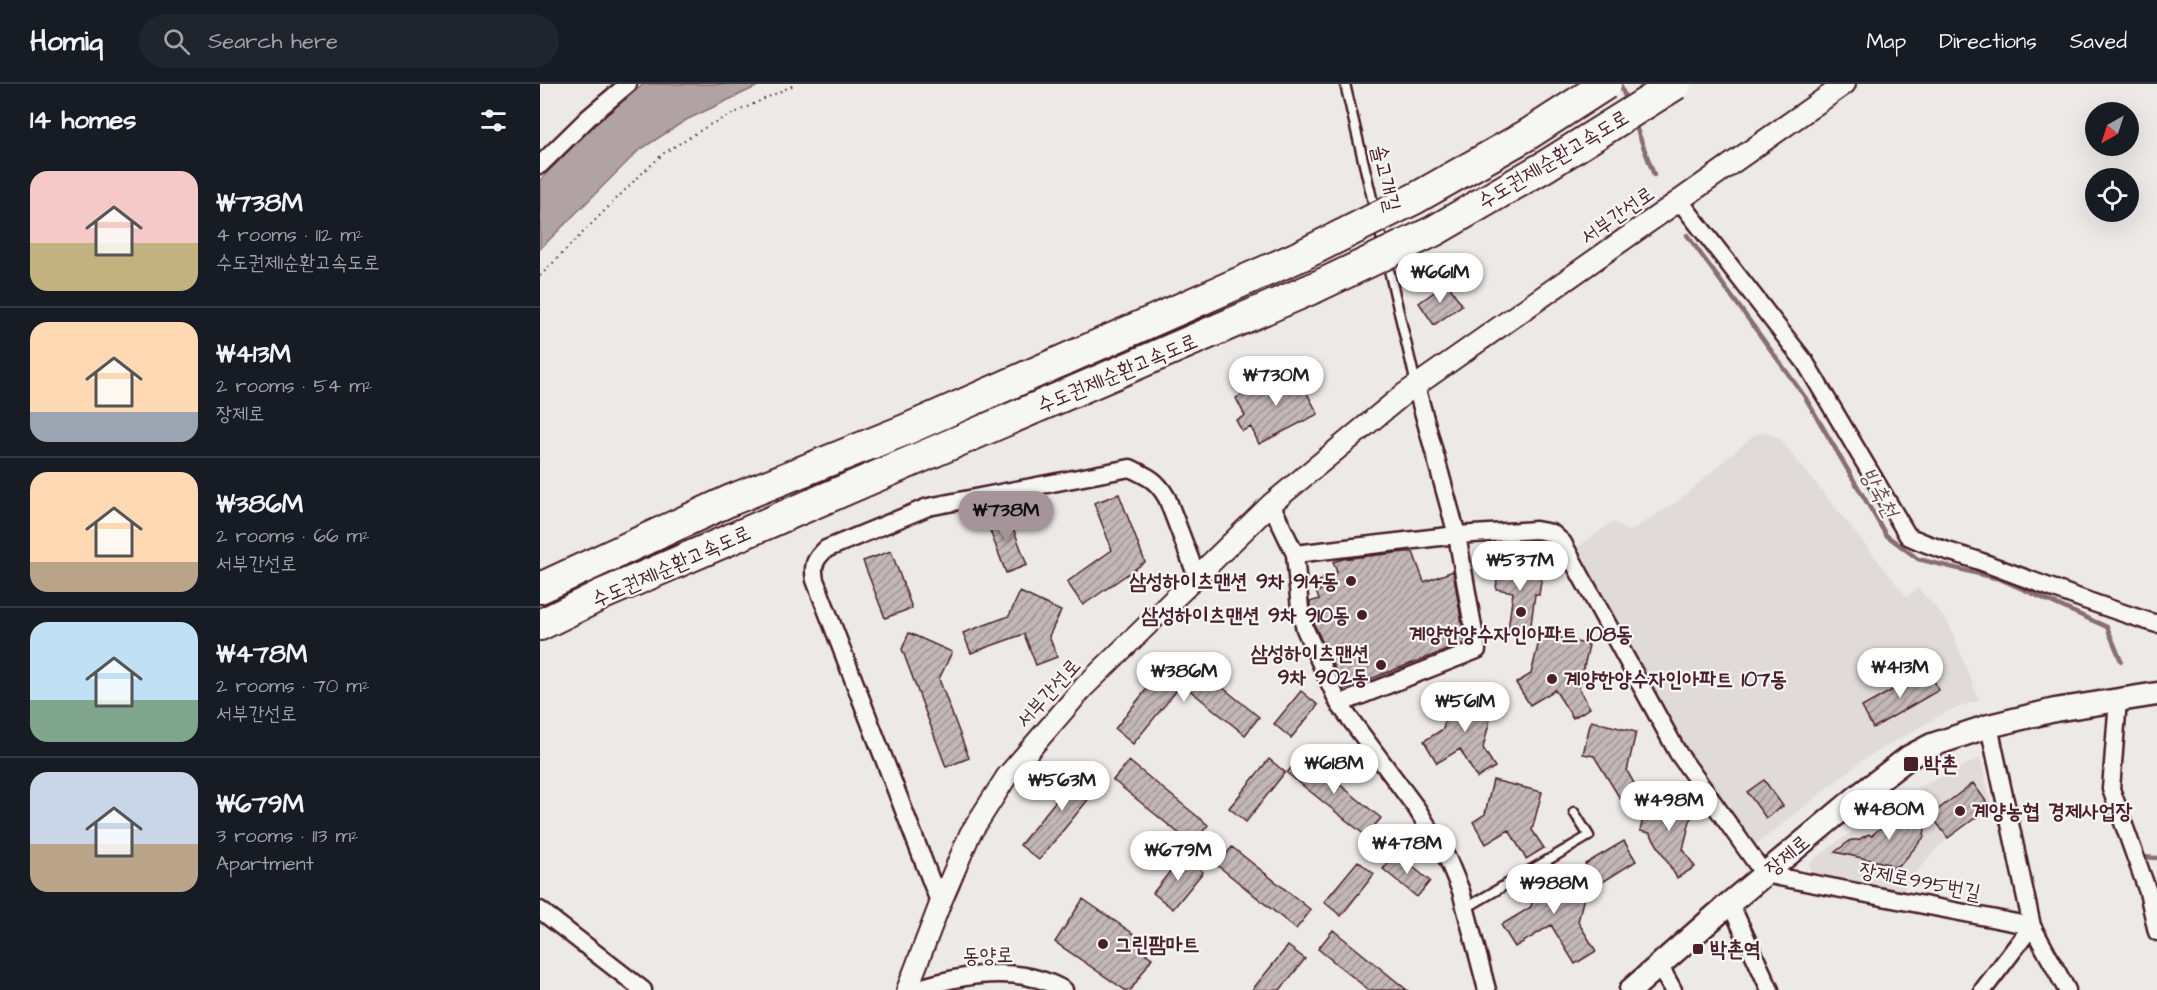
<!DOCTYPE html>
<html lang="en">
<head>
<meta charset="utf-8">
<style>
  :root { --surface:#171b24; --page:#20242c; --text:#f1f3f6; --muted:#9ea1a6; --line:#363941; --accent:#a6949b }
  body { margin:0; font-family:"Architects Daughter","Poor Story",sans-serif; background:var(--page); color:var(--text); height:100vh; display:flex; flex-direction:column; font-size:22px; white-space:nowrap }
  * { box-sizing:border-box; margin:0 }
  p { font-size:20px; color:var(--muted) }
  .icon { flex:none; width:33px; height:33px; fill:none; stroke:currentColor; stroke-width:2; stroke-linecap:round; stroke-linejoin:round }
  .map { position:relative; flex:1; overflow:hidden }
  .details { display:flex; flex-direction:column; background:var(--surface); width:540px }
  .details>* { flex:none }
  .needle { width:39px; rotate:219deg }
  .fabs { position:absolute; left:1545px; top:18px; display:grid; gap:12px }
  .fabs a { display:grid; place-items:center; width:54px; height:54px; border-radius:50%; background:var(--surface); box-shadow:0 6px 24px #0002; font-size:30px }
  .price { position:absolute; translate:-50% -51px; padding:0 14px; border-radius:21px; background:#fff; color:#222; font-size:20px; line-height:39px; filter:drop-shadow(0 2px 3px #0008) }
  .price::after { content:''; position:absolute; left:50%; top:36px; width:18px; height:14px; margin-left:-9px; background:inherit; clip-path:polygon(0 0,100% 0,50% 100%) }
  .price.on { background:var(--accent); color:#111 }
  ul { padding:0; list-style:none }
  li { display:flex; align-items:center; gap:18px; height:150px; padding:0 30px }
  li+li { border-top:2px solid var(--line) }
  li span { display:grid; place-items:center; flex:none; width:168px; height:120px; border-radius:18px; color:#555 }
  li>.icon { margin-inline-start:auto }
  span .icon { width:72px; height:72px; fill:#fffc; stroke-width:1 }
  li b { font-size:26px }
  h2 { display:flex; justify-content:space-between; align-items:center; height:72px; padding:0 30px; font-size:26px }
  header { display:flex; align-items:center; gap:36px; box-sizing:border-box; height:84px; padding:0 30px; background:var(--surface); border-bottom:2px solid var(--line) }
  header strong { font-size:28px }
  nav { display:flex; gap:33px; margin-inline-start:auto; font-size:21px }
  .search { width:420px; height:54px; background:var(--page); display:flex; align-items:center; gap:15px; box-sizing:border-box; padding:0 21px; border-radius:33px; color:var(--muted); font-size:22px }
  main { display:flex; flex:1; min-height:0 }
  .map>svg:first-child { display:block }
  .built { fill:#e0dad8 }
  .water { fill:#b1a2a3; stroke:#886e73; stroke-width:1.5 }
  .lines { fill:none; stroke-linecap:round; stroke-linejoin:round }
  .stream { stroke:#886e73; stroke-width:4.5 }
  .building { fill:url(#building-hatch); stroke:#4a1f2b; stroke-width:1.5 }
  .service-casing { stroke:#4a1f2b; stroke-width:13 }
  .minor-casing { stroke:#4a1f2b; stroke-width:21 }
  .tertiary-casing { stroke:#4a1f2b; stroke-width:24 }
  .secondary-casing { stroke:#4a1f2b; stroke-width:27 }
  .motorway-casing { stroke:#4a1f2b; stroke-width:34 }
  .path { stroke:#4a1f2b; stroke-width:2; stroke-dasharray:1.5 4.5; stroke-linecap:butt }
  .service { stroke:#f6f6f2; stroke-width:8 }
  .minor { stroke:#f6f6f2; stroke-width:16 }
  .tertiary { stroke:#f6f6f2; stroke-width:20 }
  .secondary { stroke:#f6f6f2; stroke-width:22 }
  .motorway { stroke:#f6f6f2; stroke-width:30 }
  .motorway-bridge-casing { stroke:#4a1f2b; stroke-width:34; stroke-linecap:butt }
  .motorway-bridge { stroke:#f6f6f2; stroke-width:30 }
  .poi-dot { fill:#4a1f2b; stroke:#f6f6f2; stroke-width:2 }
  .labels { text-anchor:middle; stroke-width:4.5; stroke-linejoin:round; paint-order:stroke }
  .street-label { font-size:21px; fill:#4a1f2b; stroke:#f6f6f2 }
  .poi-label { font-size:21px; font-weight:bold; fill:#4a1f2b; stroke:#f6f6f2; text-anchor:start }
  .water-label { font-size:22px; font-style:italic; fill:#6e4d55; stroke:#f6f6f2 }
</style>
</head>
<body>
<header>
<strong>Homiq</strong>
<div class="search"><svg class="icon" aria-label="search" viewBox="0 0 24 24"><circle cx="10" cy="10" r="6"/><path d="M15 15l6 6"/></svg>Search here</div>
<nav><a>Map</a><a>Directions</a><a>Saved</a></nav>
</header>
<main>
<section class="details">
<h2>14 homes<svg class="icon" aria-label="filters" viewBox="0 0 24 24"><path d="M4 7h16M4 17h16"/><circle cx="9" cy="7" r="2"/><circle cx="15" cy="17" r="2"/></svg></h2>
<ul>
<li><span style="background:linear-gradient(#f6c9c9 60%,#c2b280 0)"><svg class="icon" aria-label="home" viewBox="0 0 24 24"><path d="M3 11l9-7 9 7M6 9v11h12V9"/></svg></span><div><b>₩738M</b><p>4 rooms · 112 m²</p><p>수도권제1순환고속도로</p></div></li>
<li><span style="background:linear-gradient(#ffd9b3 75%,#9aa5b1 0)"><svg class="icon" aria-label="home" viewBox="0 0 24 24"><path d="M3 11l9-7 9 7M6 9v11h12V9"/></svg></span><div><b>₩413M</b><p>2 rooms · 54 m²</p><p>장제로</p></div></li>
<li><span style="background:linear-gradient(#ffd9b3 75%,#b9a48a 0)"><svg class="icon" aria-label="home" viewBox="0 0 24 24"><path d="M3 11l9-7 9 7M6 9v11h12V9"/></svg></span><div><b>₩386M</b><p>2 rooms · 66 m²</p><p>서부간선로</p></div></li>
<li><span style="background:linear-gradient(#bfe0f5 65%,#7fa58c 0)"><svg class="icon" aria-label="home" viewBox="0 0 24 24"><path d="M3 11l9-7 9 7M6 9v11h12V9"/></svg></span><div><b>₩478M</b><p>2 rooms · 70 m²</p><p>서부간선로</p></div></li>
<li><span style="background:linear-gradient(#c9d6e8 60%,#b9a48a 0)"><svg class="icon" aria-label="home" viewBox="0 0 24 24"><path d="M3 11l9-7 9 7M6 9v11h12V9"/></svg></span><div><b>₩679M</b><p>3 rooms · 113 m²</p><p>Apartment</p></div></li>
</ul>
</section>
<div class="map">
<svg width="1617" height="906" viewBox="0 0 1617 906">
  <defs>
    <pattern id="building-hatch" width="6" height="6" patternUnits="userSpaceOnUse" patternTransform="scale(1.5)"><rect width="6" height="6" fill="#c4b7b7"/><path d="M-1 1l2-2M0 6l6-6M5 7l2-2" fill="none" stroke="#a19495"/></pattern>
  </defs>
  <rect width="100%" height="100%" fill="#ece9e6"/>
  <filter id="ink" filterUnits="userSpaceOnUse"><feTurbulence type="fractalNoise" baseFrequency=".0167" numOctaves="2"/><feDisplacementMap in="SourceGraphic" scale="12" xChannelSelector="R" yChannelSelector="G"/><feConvolveMatrix kernelMatrix="1 2 1 2 8 2 1 2 1" color-interpolation-filters="sRGB"/></filter>
  <g filter="url(#ink)">
    <path class="built" d="M1226,348L1239,354L1367,513L1378,504L1408,538L1439,616L1408,627L1321,677L1216,761L1147,668L1038,463L1073,438L1089,448L1137,418L1214,351Z
      M1440,674L1452,722L1401,760L1368,797L1361,810L1274,792L1269,779L1356,715Z"/>
    <path class="water" d="M104,0H222L146,36L98,67L0,165V96L66,29Z"/>
    <g class="lines">
      <path class="stream" d="M1080,0L1087,18
        M1095,40L1114,91
        M1147,151L1265,313L1346,451L1378,475L1460,495L1567,543L1581,577
        M1603,773L1617,774"/>
    </g>
    <path class="building" d="M907,199L922,221L894,241L879,219Z
      M754,285L778,330L719,360L711,343L702,347L696,336L705,332L696,314Z
      M579,410L605,478L543,521L527,498L572,466L554,419Z
      M467,428L487,481L466,489L446,436Z
      M351,467L372,524L345,534L323,477Z
      M865,468H873L884,498L913,487L925,559L804,605L775,542L770,523V518L779,515L776,508L781,506L778,497L783,496V493L797,488L793,478L802,475Z
      M959,477L1003,483L999,511L995,510L990,548L968,546L973,508L956,505Z
      M480,508L521,527L509,552L517,573L496,581L484,550L431,569L423,549L469,532Z
      M369,549L412,568L399,595L429,674L406,683L362,565Z
      M1001,549L1049,561L1039,605L1050,624L1033,634L1015,606L990,621L976,599L991,590Z
      M656,582L719,633L705,651L642,600L593,660L575,645L624,583L643,598Z
      M1388,586L1399,606L1333,644L1322,623Z
      M761,607L778,621L751,654L734,640Z
      M912,608L954,619L943,664L955,683L937,694L920,665L897,679L884,657L903,645Z
      M1051,637L1096,648L1087,687L1098,706L1081,716L1054,672L1043,670Z
      M762,670L841,734L826,752L747,689Z
      M729,675L745,688L706,738L689,724Z
      M589,677L668,741L652,760L573,696Z
      M545,681L564,696L499,776L480,761Z
      M953,696L1002,708L992,746L1004,764L986,775L969,746L946,760L933,738L945,730Z
      M1224,696L1243,722L1226,734L1207,708Z
      M1433,699L1450,723L1408,754L1391,731Z
      M1108,714L1153,725L1143,765L1155,783L1137,794L1110,749L1100,747Z
      M1365,723L1379,739L1386,735L1384,753L1361,780L1351,784L1349,780L1295,768L1311,756H1318L1329,750L1331,752Z
      M1084,757L1096,777L1058,801L1045,780Z
      M692,763L771,826L756,845L677,781Z
      M856,769L890,797L877,813L843,785Z
      M643,771L663,788L633,825L613,809Z
      M818,777L834,790L801,832L784,818Z
      M999,788L1056,802L1045,808L1038,838L1056,867L1035,880L1011,841L975,863L961,841L991,823Z
      M543,815L611,862L606,870L612,874L591,906H585L515,858Z
      M793,846L867,906H829L778,865Z
      M748,862L765,875L740,906H712Z"/>
    <g class="lines">
      <defs>
        <path id="service" d="M805,0L876,300
          M926,824L1049,752L1034,728"/>
        <path id="minor" d="M0,81L49,33L88,0
          M1139,116L1265,278L1368,452C1392,464 1417,469 1442,478C1500,500 1558,522 1617,540
          M731,420L755,470L760,525L765,545L799,620L877,725L908,776L921,807L947,906
          M755,470L917,451L996,446L1012,449L1023,459L1138,669L1224,790L1492,842
          M1578,616L1571,705L1608,808L1617,848
          M799,620L937,566L917,451L876,302
          M1449,642L1492,842L1527,906
          M1190,819L1230,906
          M400,820L275,496C272,481 275,475 286,465L388,423L590,384C608,393 616,395 627,414L657,493
          M0,826L103,906
          M1119,881L1133,906
          M373,906C420,891 478,879 524,906
          M1443,906L1492,842"/>
        <path id="tertiary" d="M367,906L400,820L430,750L467,692L544,603L731,420L864,310L1305,0"/>
        <path id="secondary" d="M1091,906L1190,819L1317,713L1369,673L1392,661L1449,642L1515,626L1617,610"/>
        <path id="motorway" d="M0,504L191,416L365,346L760,172
          M0,541L61,511L776,203"/>
      </defs>
      <use href="#service" class="service-casing"/>
      <use href="#minor" class="minor-casing"/>
      <use href="#tertiary" class="tertiary-casing"/>
      <use href="#secondary" class="secondary-casing"/>
      <use href="#motorway" class="motorway-casing"/>
      <path class="path" d="M0,192L96,95L124,69L171,40L256,0"/>
      <use href="#service" class="service"/>
      <use href="#minor" class="minor"/>
      <use href="#tertiary" class="tertiary"/>
      <use href="#secondary" class="secondary"/>
      <use href="#motorway" class="motorway"/>
      <defs>
        <path id="motorway-bridge" d="M760,172L876,114L987,51L1066,0
          M776,203L894,147L1004,83L1136,0"/>
      </defs>
      <use href="#motorway-bridge" class="motorway-bridge-casing"/>
      <use href="#motorway-bridge" class="motorway-bridge"/>
    </g>
  </g>
  <g class="poi-dot">
    <circle cx="811" cy="497" r="6"/>
    <circle cx="981" cy="528" r="6"/>
    <circle cx="822" cy="531" r="6"/>
    <circle cx="841" cy="581" r="6"/>
    <circle cx="1012" cy="595" r="6"/>
    <rect x="1363" y="672" width="16" height="16" rx="3"/>
    <circle cx="1420" cy="727" r="6"/>
    <circle cx="563" cy="860" r="6"/>
    <rect x="1152" y="859" width="12" height="12" rx="3"/>
  </g>
  <g class="labels">
    <g class="street-label">
      <text transform="translate(1013 75) rotate(-31)" y="7">수도권제1순환고속도로</text>
      <text transform="translate(846 94) rotate(77)" y="7">솔고개길</text>
      <text transform="translate(1077 131) rotate(-35)" y="7">서부간선로</text>
      <text transform="translate(577 289) rotate(-23)" y="7">수도권제1순환고속도로</text>
      <text transform="translate(131 482) rotate(-24)" y="7">수도권제1순환고속도로</text>
      <text transform="translate(508 609) rotate(-48)" y="7">서부간선로</text>
      <text transform="translate(1247 771) rotate(-40)" y="7">장제로</text>
      <text transform="translate(1380 797) rotate(11)" y="7">장제로995번길</text>
      <text transform="translate(448 871) rotate(-1)" y="7">동양로</text>
    </g>
    <g class="poi-label">
      <text x="799" y="504" text-anchor="end">삼성하이츠맨션 9차 914동</text>
      <text x="810" y="538" text-anchor="end">삼성하이츠맨션 9차 910동</text>
      <text x="981" y="557" text-anchor="middle">계양한양수자인아파트 108동</text>
      <text x="829" y="576" text-anchor="end">삼성하이츠맨션<tspan x="829" dy="24">9차 902동</tspan></text>
      <text x="1024" y="602">계양한양수자인아파트 107동</text>
      <text x="1384" y="687">박촌</text>
      <text x="1432" y="734">계양농협 경제사업장</text>
      <text x="575" y="867">그린팜마트</text>
      <text x="1170" y="872">박촌역</text>
    </g>
    <g class="water-label">
      <text transform="translate(1340 408) rotate(60)" y="8">방축천</text>
    </g>
  </g>
</svg>
<div class="fabs">
<a><svg class="needle" viewBox="-14 -14 28 28"><path d="M0-13l5 13h-10z" fill="#e53935"/><path d="M0 13l5-13h-10z" fill="#9ea1a6"/></svg></a>
<a><svg class="icon" aria-label="locate" viewBox="0 0 24 24"><circle cx="12" cy="12" r="6"/><path d="M12 2v4M12 18v4M2 12h4M18 12h4"/></svg></a>
</div>
<b class="price" style="left:900px;top:220px">₩661M</b>
<b class="price" style="left:736px;top:323px">₩730M</b>
<b class="price on" style="left:466px;top:458px">₩738M</b>
<b class="price" style="left:980px;top:508px">₩537M</b>
<b class="price" style="left:1360px;top:615px">₩413M</b>
<b class="price" style="left:644px;top:619px">₩386M</b>
<b class="price" style="left:925px;top:649px">₩561M</b>
<b class="price" style="left:794px;top:711px">₩618M</b>
<b class="price" style="left:522px;top:728px">₩563M</b>
<b class="price" style="left:1129px;top:748px">₩498M</b>
<b class="price" style="left:1349px;top:757px">₩480M</b>
<b class="price" style="left:867px;top:791px">₩478M</b>
<b class="price" style="left:638px;top:798px">₩679M</b>
<b class="price" style="left:1014px;top:831px">₩988M</b>
</div>
</main>
</body>
</html>
